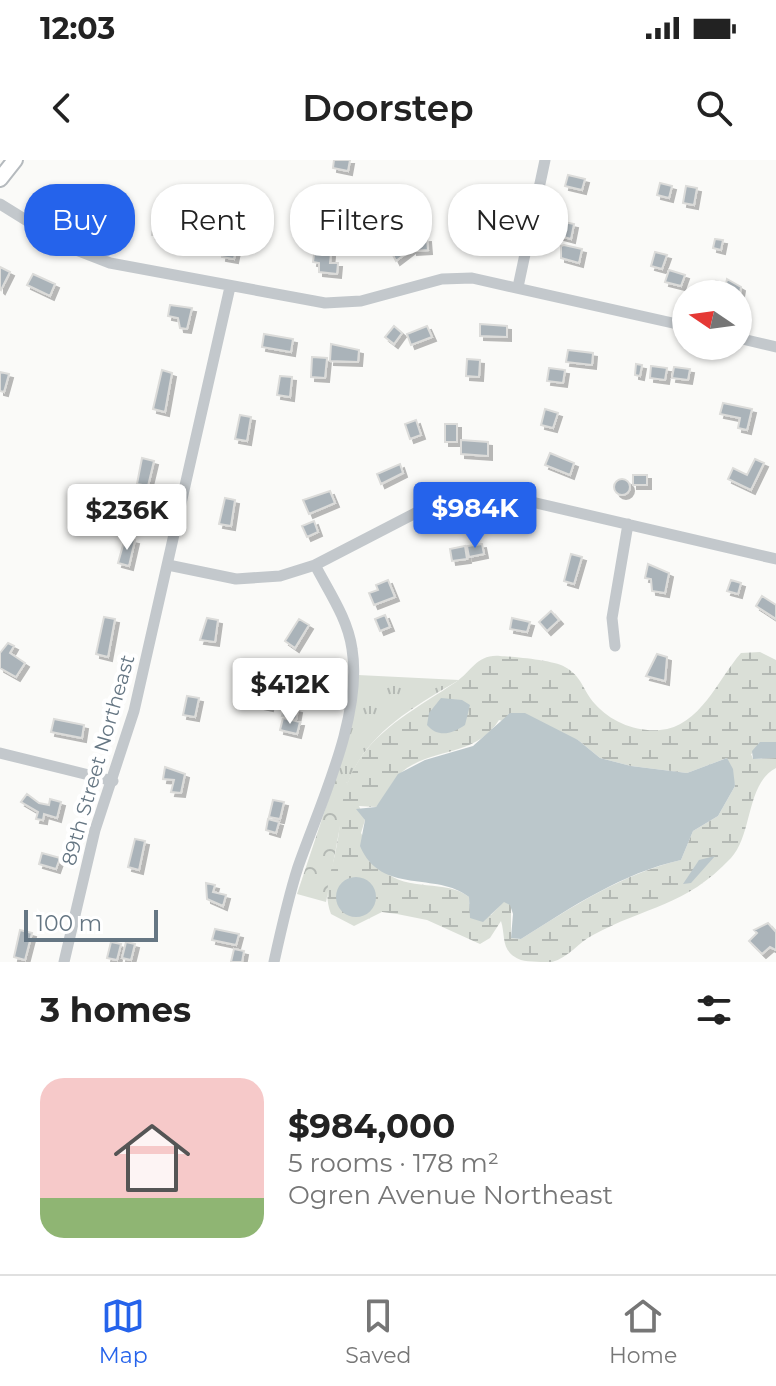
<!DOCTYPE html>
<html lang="en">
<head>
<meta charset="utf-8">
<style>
  :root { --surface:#fff; --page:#f6f6f6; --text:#222; --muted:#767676; --line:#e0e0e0; --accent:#2563eb }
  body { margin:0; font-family:Montserrat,sans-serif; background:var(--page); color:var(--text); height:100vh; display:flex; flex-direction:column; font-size:30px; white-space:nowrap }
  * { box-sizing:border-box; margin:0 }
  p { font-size:26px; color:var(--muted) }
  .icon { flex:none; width:44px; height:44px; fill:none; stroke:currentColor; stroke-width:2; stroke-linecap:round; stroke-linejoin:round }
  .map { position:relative; height:802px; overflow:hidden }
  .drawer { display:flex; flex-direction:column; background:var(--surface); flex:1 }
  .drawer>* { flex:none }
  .hud { position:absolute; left:24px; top:24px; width:728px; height:72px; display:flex; gap:16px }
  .needle { width:52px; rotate:283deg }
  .tools { position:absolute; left:672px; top:120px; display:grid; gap:16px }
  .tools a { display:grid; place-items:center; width:80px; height:80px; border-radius:50%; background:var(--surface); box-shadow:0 2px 6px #0004; font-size:40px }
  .scale { position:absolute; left:24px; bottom:20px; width:134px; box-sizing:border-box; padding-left:8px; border:4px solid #657683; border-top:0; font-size:22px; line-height:28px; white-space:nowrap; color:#657683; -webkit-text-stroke:6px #fff; paint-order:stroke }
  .price { position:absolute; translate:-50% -68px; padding:0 18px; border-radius:8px; background:#fff; color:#222; font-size:26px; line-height:52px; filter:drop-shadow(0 2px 4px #0008) }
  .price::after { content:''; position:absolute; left:50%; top:48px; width:24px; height:18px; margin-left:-12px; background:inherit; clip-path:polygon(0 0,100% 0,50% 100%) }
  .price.selected { background:var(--accent); color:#fff }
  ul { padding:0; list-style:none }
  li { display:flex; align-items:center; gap:24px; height:200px; padding:0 40px }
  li+li { border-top:2px solid var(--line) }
  li span { display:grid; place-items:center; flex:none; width:224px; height:160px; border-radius:24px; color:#555 }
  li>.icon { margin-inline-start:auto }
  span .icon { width:96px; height:96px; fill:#fffc; stroke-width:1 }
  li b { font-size:34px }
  h2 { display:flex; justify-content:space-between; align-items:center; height:96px; padding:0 40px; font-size:34px }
  .pill { padding:0 28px; border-radius:32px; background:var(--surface); box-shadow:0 2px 6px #0004; font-size:28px; line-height:72px }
  .pill.selected { background:var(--accent); color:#fff }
  .status { display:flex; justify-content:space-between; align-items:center; height:56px; padding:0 40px; background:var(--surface); direction:ltr }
  .status svg { height:22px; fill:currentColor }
  header { display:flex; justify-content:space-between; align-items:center; height:104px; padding:0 40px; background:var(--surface); font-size:36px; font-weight:600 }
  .dock { display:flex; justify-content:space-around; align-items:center; height:112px; border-top:2px solid var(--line); background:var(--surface); font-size:22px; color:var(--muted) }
  .dock a { display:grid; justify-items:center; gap:4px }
  .dock .selected { color:var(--accent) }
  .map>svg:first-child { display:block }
  .grass { fill:url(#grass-tufts) }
  .forest { fill:url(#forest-crowns) }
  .wetland { fill:url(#wetland-marsh); fill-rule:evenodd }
  .water { fill:#bbc7cb }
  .building { fill:#aab3b9; stroke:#dcdcda; stroke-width:2; filter:url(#shadow) }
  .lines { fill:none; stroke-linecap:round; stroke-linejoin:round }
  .major-casing { stroke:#b5babe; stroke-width:18 }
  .minor { stroke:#c3c8cc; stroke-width:11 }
  .major { stroke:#fff; stroke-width:14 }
  .labels { text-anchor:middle; stroke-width:8; stroke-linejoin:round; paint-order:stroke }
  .street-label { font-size:20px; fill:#657683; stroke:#fff }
</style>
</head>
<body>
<div class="status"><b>12:03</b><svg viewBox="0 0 49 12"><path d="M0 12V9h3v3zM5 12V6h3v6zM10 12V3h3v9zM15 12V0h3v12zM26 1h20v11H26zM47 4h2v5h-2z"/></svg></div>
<header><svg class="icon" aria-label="back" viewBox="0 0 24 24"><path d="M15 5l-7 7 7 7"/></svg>Doorstep<svg class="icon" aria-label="search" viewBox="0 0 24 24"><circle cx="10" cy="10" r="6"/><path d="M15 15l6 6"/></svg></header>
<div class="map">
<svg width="776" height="802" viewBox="0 0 776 802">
  <defs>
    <pattern id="grass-tufts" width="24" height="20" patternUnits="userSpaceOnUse" patternTransform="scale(2)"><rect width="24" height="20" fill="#dadfd7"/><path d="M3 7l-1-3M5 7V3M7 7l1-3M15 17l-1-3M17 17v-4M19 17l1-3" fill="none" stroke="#b4b9b4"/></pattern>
    <pattern id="forest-crowns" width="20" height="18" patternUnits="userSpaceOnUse" patternTransform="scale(2)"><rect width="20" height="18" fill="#dadfd7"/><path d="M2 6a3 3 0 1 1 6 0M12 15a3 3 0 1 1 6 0" fill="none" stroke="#b4b9b4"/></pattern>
    <pattern id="wetland-marsh" width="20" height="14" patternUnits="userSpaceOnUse" patternTransform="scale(2)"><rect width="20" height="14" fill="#dadfd7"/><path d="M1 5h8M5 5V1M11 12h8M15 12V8" fill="none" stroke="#b4b9b4"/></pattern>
    <filter id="shadow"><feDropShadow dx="4" dy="4" stdDeviation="0" flood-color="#0004"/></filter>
  </defs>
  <rect width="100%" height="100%" fill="#fafaf8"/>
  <path class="grass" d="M358,515L459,520C415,546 366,573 348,623L335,620Z"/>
  <path class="forest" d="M339,619L348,623L326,742L297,734L335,620Z"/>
  <path class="wetland" d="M760,492L776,500V582L751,594L753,599L776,598V608C746,623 753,674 731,698C685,747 646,746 593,775C579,782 568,798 552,802C544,802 529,802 521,800C500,792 506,777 501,761L490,778L480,784L427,760L397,754L382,752L354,766L331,754C322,731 332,712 336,689C340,672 340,653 344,635C358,577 410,553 456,522C472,511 477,494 500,496C515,497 553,500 565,507C582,516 583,531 595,544C611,562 636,572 660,570C700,567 718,519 741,493ZM499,560L578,580L600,598L631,606L687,613L727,598L735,626L718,656L693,671L681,700C622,714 572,747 521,779L511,778V745L504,741L491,755L470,753L469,737C447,719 406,732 385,711C375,702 368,685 361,673L365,660L359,646L376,647C387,635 392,618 407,608C438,588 477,595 499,560Z"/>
  <path class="water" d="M441,538L462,540L470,545L465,565C452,574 438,578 427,565L429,553Z
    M510,553H525L578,580L600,598L631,606L687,613L727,598L733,609L735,626L718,656L693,671L681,700C622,713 572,747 521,779L511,778L513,754L510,745L504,742L483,762L470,758L469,737C437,711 381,736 360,686L365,660L356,649L376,647L398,614L425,600L473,586Z
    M760,582H776V598L753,599L752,591Z
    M715,696L691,723L683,724L699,700Z
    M336 737a20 20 0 1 1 40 0a20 20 0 1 1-40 0Z"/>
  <path class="building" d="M334,0H350L348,11L333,8Z
    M568,15L585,19L582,30L565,26Z
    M660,23L672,26L669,38L657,35Z
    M686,26L697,28L694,45L683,43Z
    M76,35L96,43L92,55L88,54L86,58L77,55L78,50L71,47Z
    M564,62L574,64L571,79L560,76Z
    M154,63L182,67L180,79L152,75Z
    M465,63L490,68L487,80L462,76Z
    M215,76L238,80L234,99L222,97L223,89L213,88Z
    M427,78L428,90L413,91V88L396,101L390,89L405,81L407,85L412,79Z
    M715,79L723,80L721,90L713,88Z
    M564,85L582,89L579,103L561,98V86Z
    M315,87L331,93L330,103H338L337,114L319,112V103L313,102Z
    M655,92L667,95L662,109L651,106Z
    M0,107L10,112L1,130L0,129Z
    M669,110L685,115L681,126L665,122Z
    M33,114L55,124L50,136L27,125Z
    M727,119L741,127L739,139L738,134L713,133L716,121L726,124Z
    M170,145L192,148L187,169L180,168L178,158L168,156Z
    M480,164L507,166V177L480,176Z
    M394,166L402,173L394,184L385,177Z
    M427,166L432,177L411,185L407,174Z
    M264,174L293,179L291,192L262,187Z
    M331,184L359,190L358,202L330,201Z
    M568,190L593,193L592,205L566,202Z
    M312,197L327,198L325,218L311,217Z
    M467,199L480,200L479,217L466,216Z
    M636,204L642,205L640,216L635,215Z
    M651,206L667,208L665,220L650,218Z
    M674,207L690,209L688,220L672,218Z
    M549,208L565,210L563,223L547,221Z
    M162,210L172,213L165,252L153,249Z
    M0,212L9,214L4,232L0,231Z
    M280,216L292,217L290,237L277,235Z
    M723,243L752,249L747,270L738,268L740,258L720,254Z
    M545,249L558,253L553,268L541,265Z
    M240,255L251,257L247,281L235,279Z
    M416,260L421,275L410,279L405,264Z
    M445,264H457V282H445Z
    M461,280L488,282V296L461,294Z
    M550,293L574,303L570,315L545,305Z
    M142,298L154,301L148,326L137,324Z
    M755,299L764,303L751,330L728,319L733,308L747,315Z
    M400,304L403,313L381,324L377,314Z
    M633,315H647V325H633Z
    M614 327a8 8 0 1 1 16 0a8 8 0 1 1-16 0Z
    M330,331L335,343L309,354L303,340Z
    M225,338L235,340L231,366L219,364Z
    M314,361L318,372L307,377L302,366Z
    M125,378L135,380L129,406L118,403Z
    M482,384L484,394L469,397L467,386Z
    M465,386L467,399L452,401L450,389Z
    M571,394L582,397L574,424L564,421Z
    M648,404L669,413L665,433L652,431L651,419L645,418Z
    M388,420L395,437L374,445L369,433L378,430L376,425Z
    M731,420L741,423L738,434L727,431Z
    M762,436L776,445V459L756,446Z
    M551,451L559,460L547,471L539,462Z
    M385,455L390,467L380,471L375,459Z
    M104,457L115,459L108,497L96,494Z
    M207,458L218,460L215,482L200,480Z
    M512,458L530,462L527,472L510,469Z
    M299,459L309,465L295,488L285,481Z
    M8,483L14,486L10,493L25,503L16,517L0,508V493Z
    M657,494L667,497L665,521L646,516Z
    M253,531L271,535L269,547L250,543Z
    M187,536L199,538L195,557L183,555Z
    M285,546L298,549L296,560L282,556Z
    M283,558L300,562L297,574L280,570Z
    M54,559L84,565L82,578L51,572Z
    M165,607L185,614L181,633L171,632L174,620L163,619Z
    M27,634L39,643L49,645L50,639L61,642L57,658L44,654L43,660L36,659L38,652L21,642Z
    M273,640L284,642L280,659L269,657Z
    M268,659L279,662L276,673L266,670Z
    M135,679L145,681L139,710L128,707Z
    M42,693L60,698L56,709L39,704Z
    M206,723L215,725L213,732L226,735L223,746L207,739Z
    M768,763L776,772V790L770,787L762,794L749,781L757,773L754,770Z
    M215,769L239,774L236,785L212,780Z
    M20,770L32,773L25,800L14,797Z
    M111,782L121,784L117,800L107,798Z
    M126,782L135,784L131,800L122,798Z
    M234,789L244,791L242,802H231Z"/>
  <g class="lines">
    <defs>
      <path id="major" d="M0,19L15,0"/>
    </defs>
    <use href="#major" class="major-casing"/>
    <path class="minor" d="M0,44L71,88L110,103L325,143L361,141L442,119L472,118L686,166
      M518,127L545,0
      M738,178L776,187
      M168,405L236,419L280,416L315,405L429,346L472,334L532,342L776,399
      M615,486L612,458L628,364
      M0,593L113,621
      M64,802L95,670L134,551L230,127
      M274,802C281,770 288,738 298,707C320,644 363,555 352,489C348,459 329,432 315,405"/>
    <use href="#major" class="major"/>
  </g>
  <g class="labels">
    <g class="street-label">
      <text transform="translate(98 600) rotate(-74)" y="7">89th Street Northeast</text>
    </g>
  </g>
</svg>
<div class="tools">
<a><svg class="needle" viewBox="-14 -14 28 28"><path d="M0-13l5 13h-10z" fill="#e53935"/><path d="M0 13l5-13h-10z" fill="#767676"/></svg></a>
</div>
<div class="scale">100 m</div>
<b class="price selected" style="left:475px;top:390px">$984K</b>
<b class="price" style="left:127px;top:392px">$236K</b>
<b class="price" style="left:290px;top:566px">$412K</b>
<div class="hud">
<a class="pill selected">Buy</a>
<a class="pill">Rent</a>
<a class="pill">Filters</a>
<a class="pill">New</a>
</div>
</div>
<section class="drawer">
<h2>3 homes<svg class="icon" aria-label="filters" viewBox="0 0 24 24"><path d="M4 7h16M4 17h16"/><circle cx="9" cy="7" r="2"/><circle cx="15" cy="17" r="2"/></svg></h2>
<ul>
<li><span style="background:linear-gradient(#f6c9c9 75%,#8fb573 0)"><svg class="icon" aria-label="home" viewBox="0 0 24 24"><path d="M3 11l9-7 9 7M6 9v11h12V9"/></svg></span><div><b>$984,000</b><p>5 rooms · 178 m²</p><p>Ogren Avenue Northeast</p></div></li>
</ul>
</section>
<nav class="dock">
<a class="selected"><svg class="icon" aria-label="map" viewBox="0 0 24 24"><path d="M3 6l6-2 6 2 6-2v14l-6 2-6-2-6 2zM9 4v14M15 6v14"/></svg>Map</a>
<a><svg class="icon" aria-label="saved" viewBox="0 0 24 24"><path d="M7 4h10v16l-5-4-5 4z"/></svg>Saved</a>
<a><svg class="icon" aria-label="home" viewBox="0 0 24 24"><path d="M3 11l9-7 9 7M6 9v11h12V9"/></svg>Home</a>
</nav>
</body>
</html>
